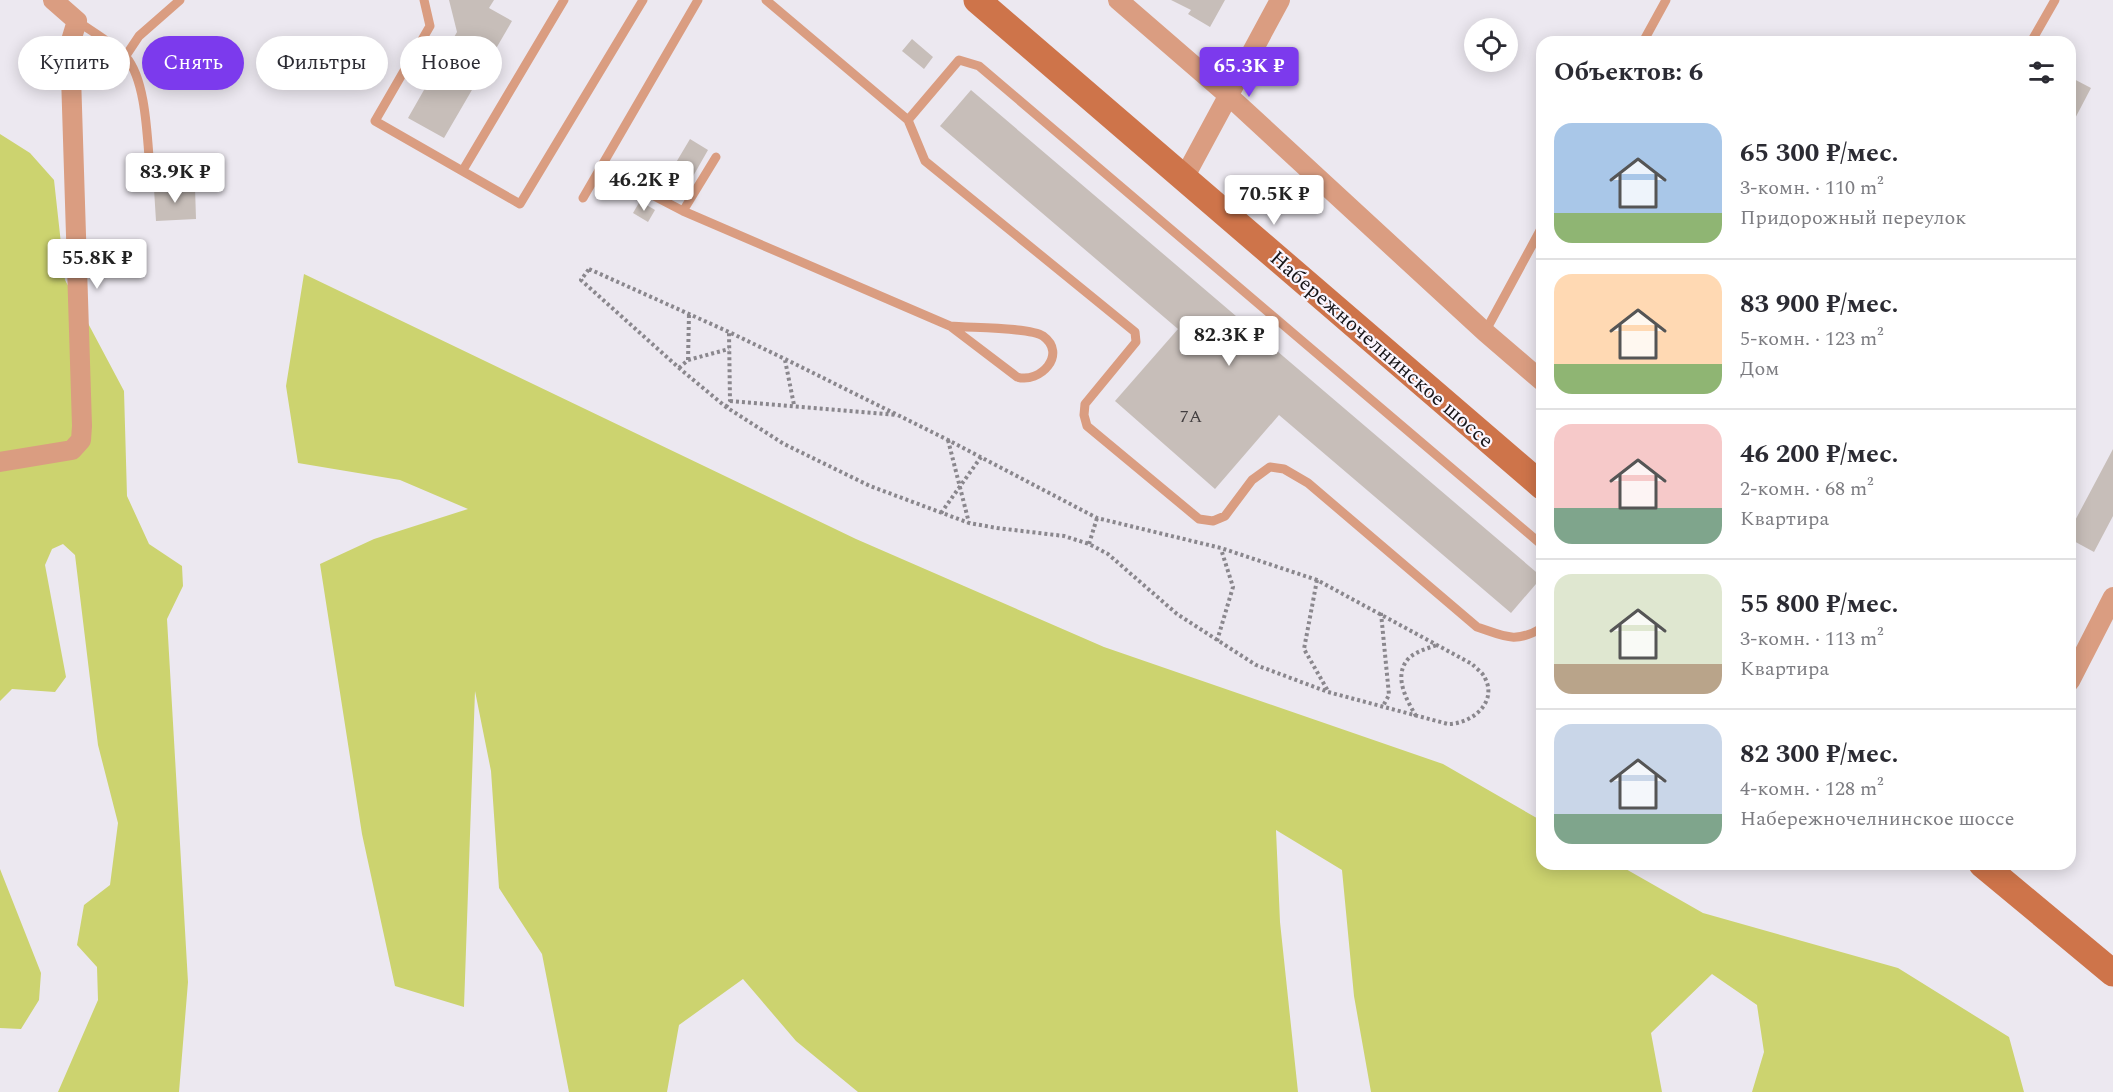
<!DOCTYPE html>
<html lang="ru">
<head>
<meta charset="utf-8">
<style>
  :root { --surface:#fff; --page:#f7f7f7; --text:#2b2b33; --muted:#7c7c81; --line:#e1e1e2; --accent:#7c3aed }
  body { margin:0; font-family:Spectral,serif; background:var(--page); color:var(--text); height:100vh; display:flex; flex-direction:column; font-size:22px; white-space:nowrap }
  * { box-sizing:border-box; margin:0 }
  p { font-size:20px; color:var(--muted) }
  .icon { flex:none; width:33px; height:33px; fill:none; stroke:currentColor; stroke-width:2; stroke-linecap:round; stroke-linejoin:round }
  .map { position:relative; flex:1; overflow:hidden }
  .details { position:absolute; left:1536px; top:36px; width:540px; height:834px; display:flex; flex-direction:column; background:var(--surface); border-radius:18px; box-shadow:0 3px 15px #0003 }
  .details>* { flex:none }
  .top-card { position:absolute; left:18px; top:36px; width:570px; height:54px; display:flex; gap:12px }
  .buttons { position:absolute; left:1464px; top:18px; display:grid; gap:12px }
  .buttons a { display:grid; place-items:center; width:54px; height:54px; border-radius:50%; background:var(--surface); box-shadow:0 3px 15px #0003; font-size:30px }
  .price { position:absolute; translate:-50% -51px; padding:0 14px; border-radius:6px; background:#fff; color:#222; font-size:20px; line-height:39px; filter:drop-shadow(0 2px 3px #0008) }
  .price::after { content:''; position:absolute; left:50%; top:36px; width:18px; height:14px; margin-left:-9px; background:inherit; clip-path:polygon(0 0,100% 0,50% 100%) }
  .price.on { background:var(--accent); color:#fff }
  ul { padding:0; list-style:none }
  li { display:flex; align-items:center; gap:18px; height:150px; padding:0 18px }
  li+li { border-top:2px solid var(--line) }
  li span { display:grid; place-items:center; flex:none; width:168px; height:120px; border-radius:18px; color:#555 }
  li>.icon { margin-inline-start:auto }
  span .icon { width:72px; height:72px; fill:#fffc; stroke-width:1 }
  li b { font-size:26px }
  h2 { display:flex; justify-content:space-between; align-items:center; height:72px; padding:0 18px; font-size:26px }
  .tag { padding:0 21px; border-radius:27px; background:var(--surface); box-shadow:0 3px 15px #0003; font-size:21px; line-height:54px }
  .tag.on { background:var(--accent); color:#fff }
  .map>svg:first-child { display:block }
  .green { fill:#ccd36f }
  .building { fill:#c7beb9 }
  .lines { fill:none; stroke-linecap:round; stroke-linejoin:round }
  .path { stroke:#8a878d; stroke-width:4; stroke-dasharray:3 3; stroke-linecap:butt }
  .lane { stroke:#da9d81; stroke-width:9 }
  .street { stroke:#da9d81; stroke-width:20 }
  .secondary { stroke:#ce744a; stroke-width:27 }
  .labels { text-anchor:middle; stroke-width:4.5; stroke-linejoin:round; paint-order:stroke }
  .number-label { font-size:18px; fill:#433f40 }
  .street-label { font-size:21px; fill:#171518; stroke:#faf5fe }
</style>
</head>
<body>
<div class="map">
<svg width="2113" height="1092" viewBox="0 0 2113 1092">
  <rect width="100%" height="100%" fill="#ece8f0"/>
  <path class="green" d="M0,134L30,153L54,180L65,280L124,391L127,496L149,544L182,566L183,586L167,619L188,982L179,1092H58L98,1000L97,967L77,945L84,905L110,885L118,823L98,745L75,555L63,544L52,549L45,565L66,677L55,692L12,689L0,701Z
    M304,274L856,539L1104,647L1443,764L1542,821V864H1617L1703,913L1898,968L2009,1037L2024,1092H1752L1764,1052L1757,1005L1712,974L1651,1033L1662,1092H1371L1354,996L1342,870L1276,830L1280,922L1298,1092H858L796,1041L743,979L679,1025L667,1092H569L542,954L499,888L491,771L475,691L464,1007L395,986L362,834L320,564L374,539L468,509L400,480L298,463L286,386Z
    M0,869L41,973L39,1000L21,1029L0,1028Z"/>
  <path class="building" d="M449,0H494L489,8L512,21L444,138L408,118L457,32Z
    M1171,0H1225L1210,27L1188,14L1191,10Z
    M912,39L933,57L924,69L902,51Z
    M2070,77L2091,88L2070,128Z
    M971,90L1542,577L1511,613L1279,415L1215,489L1115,401L1178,329L940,126Z
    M690,139L708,150L684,192L665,181Z
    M195,187L196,219L156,221L154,189Z
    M640,201L655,210L648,222L633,213Z
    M2113,449V516L2094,552L2070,539V530Z"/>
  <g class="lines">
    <path class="path" d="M589,269L729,332L785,359L948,440L1097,518L1221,548L1317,580L1472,664C1476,668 1483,673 1485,678C1498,703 1471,724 1448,724L1328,692L1256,665L1177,614L1108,554L1089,544L1064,536L997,528L969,523L870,486L784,444L726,407L679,368L581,280Z
      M688,360L689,314
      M785,360L794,405
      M679,368L688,360L729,349
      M730,401L896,415
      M726,407L730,401L729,332
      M948,440L969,523
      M941,513L981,457
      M1089,544L1097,518
      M1317,580L1304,649L1328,691
      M1381,613L1389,695L1383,706
      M1217,641L1233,587L1221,549
      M1416,716C1406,699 1392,674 1410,657C1418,651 1428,648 1437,645"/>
    <path class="lane" d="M424,0L430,26L375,121L520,204L643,0
      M766,0L908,120L925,161L1135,332L1136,342L1085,404L1084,415L1087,426L1199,519L1213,521L1225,516L1252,480L1270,467L1284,469L1308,483L1477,627C1504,636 1515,644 1542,628
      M77,21C91,31 114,44 126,57C148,83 147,146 151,180
      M1643,42L1666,0
      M2031,42L2055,0
      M125,57L139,36L180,0
      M908,120L959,60L979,66L1542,545
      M602,166L635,186L683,211L950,326
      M463,170L564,0
      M583,198L698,0
      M683,211L716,157
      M950,326C969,328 1030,327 1043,336C1068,354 1040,384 1017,377Z
      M1485,332L1542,227"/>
    <path class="street" d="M1118,0L1229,96L1485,332L1542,381
      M1184,178L1280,0
      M0,462L72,450L81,440L82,426L70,44L77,21L53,0
      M2070,681L2113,597"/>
    <path class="secondary" d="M977,0L1542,486
      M1982,864L2113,973"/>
  </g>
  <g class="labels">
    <g class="number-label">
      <text x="1191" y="422">7А</text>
    </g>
    <g class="street-label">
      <text transform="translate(1382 349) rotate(41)" y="7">Набережночелнинское шоссе</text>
    </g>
  </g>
</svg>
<div class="buttons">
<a><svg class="icon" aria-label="locate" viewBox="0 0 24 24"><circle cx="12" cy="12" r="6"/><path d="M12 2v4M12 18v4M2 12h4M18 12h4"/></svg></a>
</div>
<b class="price on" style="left:1249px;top:98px">65.3K ₽</b>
<b class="price" style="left:175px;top:204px">83.9K ₽</b>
<b class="price" style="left:644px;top:212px">46.2K ₽</b>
<b class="price" style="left:1274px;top:226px">70.5K ₽</b>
<b class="price" style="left:97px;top:290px">55.8K ₽</b>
<b class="price" style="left:1229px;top:367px">82.3K ₽</b>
<div class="top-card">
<a class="tag">Купить</a>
<a class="tag on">Снять</a>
<a class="tag">Фильтры</a>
<a class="tag">Новое</a>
</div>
<section class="details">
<h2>Объектов: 6<svg class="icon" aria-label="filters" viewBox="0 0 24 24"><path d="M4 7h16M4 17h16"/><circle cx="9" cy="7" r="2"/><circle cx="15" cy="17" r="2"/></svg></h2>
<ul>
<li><span style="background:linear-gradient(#a9c7e8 75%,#8fb573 0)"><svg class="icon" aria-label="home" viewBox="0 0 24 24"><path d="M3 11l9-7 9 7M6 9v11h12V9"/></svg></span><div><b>65 300 ₽/мес.</b><p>3-комн. · 110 m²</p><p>Придорожный переулок</p></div></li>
<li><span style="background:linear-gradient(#ffd9b3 75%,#8fb573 0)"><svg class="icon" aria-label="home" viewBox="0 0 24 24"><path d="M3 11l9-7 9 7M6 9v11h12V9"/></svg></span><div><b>83 900 ₽/мес.</b><p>5-комн. · 123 m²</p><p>Дом</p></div></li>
<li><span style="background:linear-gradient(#f6c9c9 70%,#7fa58c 0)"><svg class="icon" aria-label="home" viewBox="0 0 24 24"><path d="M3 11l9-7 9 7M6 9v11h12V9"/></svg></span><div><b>46 200 ₽/мес.</b><p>2-комн. · 68 m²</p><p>Квартира</p></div></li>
<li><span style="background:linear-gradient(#dfe7d0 75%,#b9a48a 0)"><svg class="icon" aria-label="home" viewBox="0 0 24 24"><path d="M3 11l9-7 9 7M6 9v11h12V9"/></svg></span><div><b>55 800 ₽/мес.</b><p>3-комн. · 113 m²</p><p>Квартира</p></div></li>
<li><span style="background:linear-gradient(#c9d6e8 75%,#7fa58c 0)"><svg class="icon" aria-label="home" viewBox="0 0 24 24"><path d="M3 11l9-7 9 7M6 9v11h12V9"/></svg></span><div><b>82 300 ₽/мес.</b><p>4-комн. · 128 m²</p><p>Набережночелнинское шоссе</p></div></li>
</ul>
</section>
</div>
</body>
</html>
